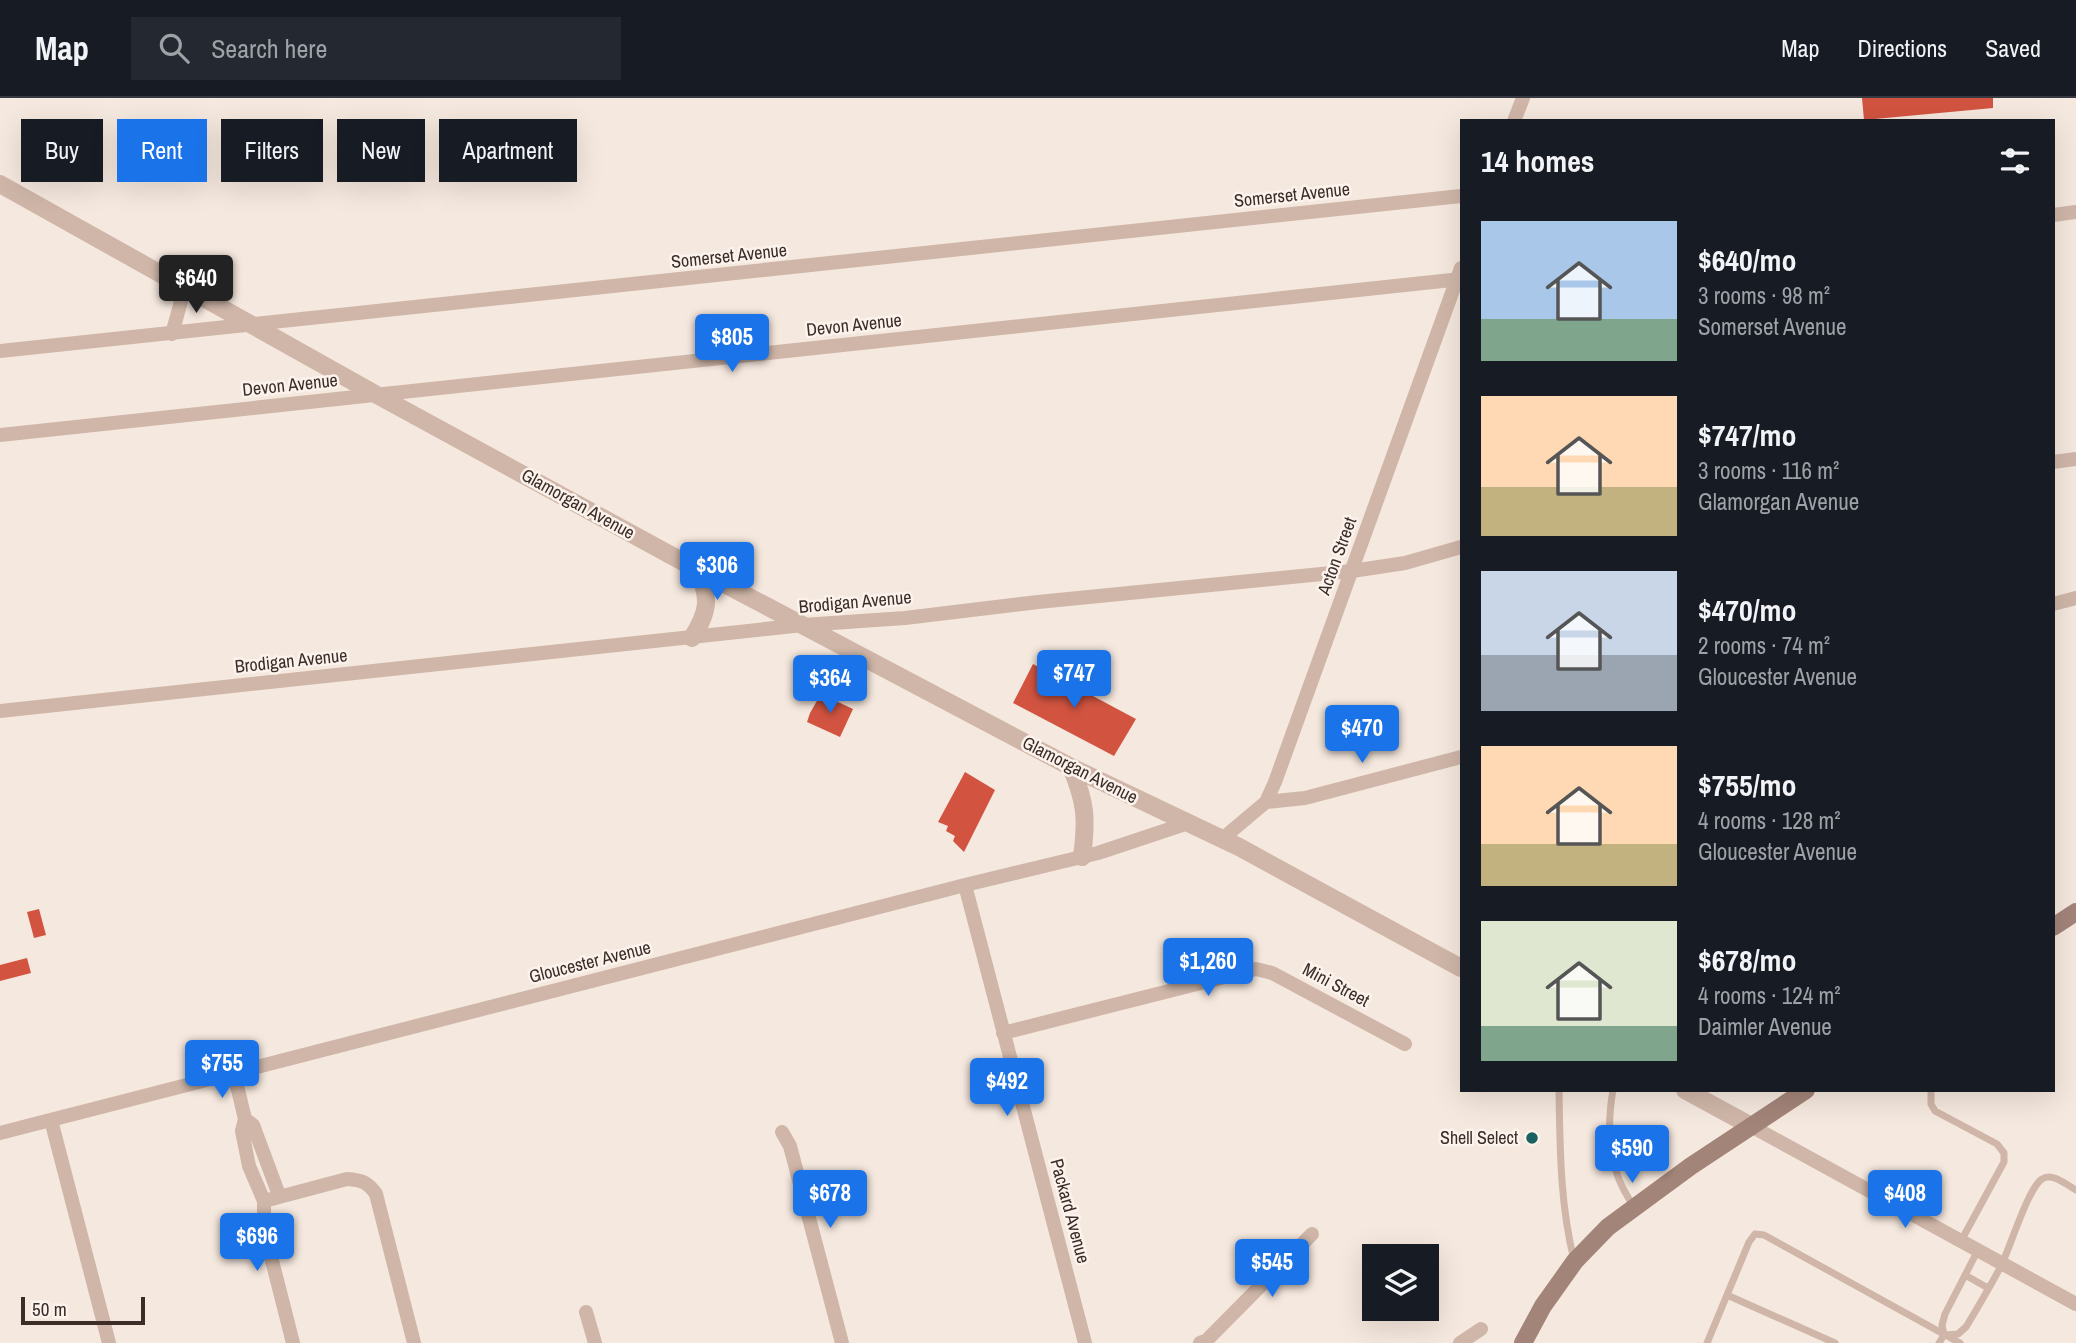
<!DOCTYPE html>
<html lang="en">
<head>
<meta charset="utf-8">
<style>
  :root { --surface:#171b24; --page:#242831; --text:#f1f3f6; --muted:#9ea1a6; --line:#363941; --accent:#1a73e8 }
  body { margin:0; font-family:"Archivo Narrow",sans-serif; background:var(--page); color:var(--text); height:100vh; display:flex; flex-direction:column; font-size:26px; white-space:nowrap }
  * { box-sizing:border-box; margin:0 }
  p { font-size:23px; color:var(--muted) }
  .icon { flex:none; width:38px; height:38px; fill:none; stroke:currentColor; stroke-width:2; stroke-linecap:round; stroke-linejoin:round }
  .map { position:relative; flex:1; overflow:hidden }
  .details { position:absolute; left:1460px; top:21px; width:595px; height:973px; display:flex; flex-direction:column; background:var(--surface); border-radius:0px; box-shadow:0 7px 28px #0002 }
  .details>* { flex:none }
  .hud { position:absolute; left:21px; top:21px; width:665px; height:63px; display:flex; gap:14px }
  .buttons { position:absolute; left:1362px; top:1146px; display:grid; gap:14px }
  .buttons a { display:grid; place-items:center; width:77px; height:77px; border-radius:0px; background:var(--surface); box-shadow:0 7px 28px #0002; font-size:35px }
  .scale { position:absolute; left:21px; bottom:18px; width:124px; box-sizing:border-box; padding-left:7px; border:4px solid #3c2d29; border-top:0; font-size:19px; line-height:24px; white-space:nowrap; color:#3c2d29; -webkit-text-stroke:5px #fcf3ec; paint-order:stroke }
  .price { position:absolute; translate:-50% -60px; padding:0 16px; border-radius:7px; background:var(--accent); color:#fff; font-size:23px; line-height:46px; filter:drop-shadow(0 2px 4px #0008) }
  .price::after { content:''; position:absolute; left:50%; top:42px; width:21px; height:16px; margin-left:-10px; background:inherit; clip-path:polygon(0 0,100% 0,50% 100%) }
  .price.on { background:#222; color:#fff }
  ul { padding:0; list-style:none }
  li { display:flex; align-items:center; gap:21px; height:175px; padding:0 21px }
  li span { display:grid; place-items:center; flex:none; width:196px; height:140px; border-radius:0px; color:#555 }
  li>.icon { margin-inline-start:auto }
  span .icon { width:84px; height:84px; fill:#fffc; stroke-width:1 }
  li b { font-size:30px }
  h2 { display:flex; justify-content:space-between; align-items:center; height:84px; padding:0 21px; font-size:30px }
  .tag { padding:0 24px; border-radius:0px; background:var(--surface); box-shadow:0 7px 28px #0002; font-size:24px; line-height:63px }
  .tag.on { background:var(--accent); color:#fff }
  header { display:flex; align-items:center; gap:42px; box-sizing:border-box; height:98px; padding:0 35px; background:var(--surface); border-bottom:2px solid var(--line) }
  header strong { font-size:33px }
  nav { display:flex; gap:38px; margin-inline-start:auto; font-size:24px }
  .search { width:490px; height:63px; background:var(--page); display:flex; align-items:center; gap:18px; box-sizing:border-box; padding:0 24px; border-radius:0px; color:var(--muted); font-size:26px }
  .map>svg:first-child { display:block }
  .building { fill:#d25440 }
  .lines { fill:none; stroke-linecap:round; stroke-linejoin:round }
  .service { stroke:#cfb6a8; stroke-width:7 }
  .minor { stroke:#cfb6a8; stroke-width:14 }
  .tertiary { stroke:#cfb6a8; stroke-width:18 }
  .secondary { stroke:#a38479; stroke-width:18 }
  .poi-dot { fill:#1a625f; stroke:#fcf3ec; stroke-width:2.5 }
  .labels { text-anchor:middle; stroke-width:5; stroke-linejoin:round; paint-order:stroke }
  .street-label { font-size:18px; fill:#3c2d29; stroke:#fcf3ec }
  .poi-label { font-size:18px; fill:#3c2d29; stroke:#fcf3ec; text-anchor:end }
</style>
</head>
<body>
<header>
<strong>Map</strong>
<div class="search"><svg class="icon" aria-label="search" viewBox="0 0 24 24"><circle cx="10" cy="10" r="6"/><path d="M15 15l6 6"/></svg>Search here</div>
<nav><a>Map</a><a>Directions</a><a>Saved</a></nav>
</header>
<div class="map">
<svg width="2076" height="1245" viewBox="0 0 2076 1245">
  <rect width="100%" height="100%" fill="#f5e8de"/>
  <path class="building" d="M1862,0H1993V10L1864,22Z
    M1033,566L1136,621L1114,658L1013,605Z
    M821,596L853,611L840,639L807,624L810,615Z
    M965,674L995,692L964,754L953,743L955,738L946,733L948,728L938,724Z
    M39,811L46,837L34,840L27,814Z
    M27,860L31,875L0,883V867Z"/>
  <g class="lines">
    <path class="service" d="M1559,992C1560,1050 1560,1106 1574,1162
      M1613,992C1606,1032 1609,1075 1634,1108
      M1931,992V1006L1935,1013L1997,1046L2004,1055V1064L1961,1143
      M1965,1177L1988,1190
      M1727,1197L1835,1245
      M1945,1237L1958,1236L1966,1229C1978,1209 1990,1189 2001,1168C2010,1150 2028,1090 2042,1081C2052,1074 2067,1087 2076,1092
      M1707,1245L1749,1144L1755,1136L1764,1137L1960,1245
      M1939,1245L1944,1237L1942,1227L1945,1216L1978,1152"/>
    <path class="minor" d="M1514,23L1523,0
      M2053,117L2076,114
      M172,236L185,189
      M0,253L1461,98
      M0,337L1461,181
      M2053,364L2076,361
      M2053,506L2076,500
      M0,613L803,527L905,520L1038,504L1352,473L1405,465L1461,449
      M1266,704L1305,700L1461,659
      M1222,741L1266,704L1275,684L1461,170
      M965,787L1085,1245
      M1003,935L1256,871L1272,875L1405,946
      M234,975L245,1021L242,1033L249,1068L264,1103V1131L293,1245
      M245,1021L253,1027L279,1097
      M51,1022L109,1245
      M1751,1028L2076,1206
      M782,1034L790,1048L842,1245
      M0,1035L965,787L1098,755L1188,725
      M264,1103L347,1081C361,1082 368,1084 376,1096L414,1245
      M586,1214L595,1245
      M1200,1245L1207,1242L1312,1136
      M1460,1245L1481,1231"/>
    <path class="tertiary" d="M0,86L377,297L698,472L1071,669L1239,749L1461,870
      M692,540C709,513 710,501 698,472
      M1071,669C1086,705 1087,721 1082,759
      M1685,992L1751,1028"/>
    <path class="secondary" d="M2053,829L2076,814
      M1523,1245L1543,1208L1575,1163L1608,1129L1691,1068L1806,992"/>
  </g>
  <circle class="poi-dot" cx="1532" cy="1040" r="7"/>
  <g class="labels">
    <g class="street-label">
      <text transform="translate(1292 97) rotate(-6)" y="6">Somerset Avenue</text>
      <text transform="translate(729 158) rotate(-6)" y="6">Somerset Avenue</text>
      <text transform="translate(854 227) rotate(-6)" y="6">Devon Avenue</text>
      <text transform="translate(290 287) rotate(-6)" y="6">Devon Avenue</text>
      <text transform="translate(578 406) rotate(29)" y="6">Glamorgan Avenue</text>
      <text transform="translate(1337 458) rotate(-70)" y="6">Acton Street</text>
      <text transform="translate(855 504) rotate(-5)" y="6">Brodigan Avenue</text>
      <text transform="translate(291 563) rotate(-6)" y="6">Brodigan Avenue</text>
      <text transform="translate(1080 672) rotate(27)" y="6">Glamorgan Avenue</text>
      <text transform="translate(590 864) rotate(-14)" y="6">Gloucester Avenue</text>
      <text transform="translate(1336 887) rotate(28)" y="6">Mini Street</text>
      <text transform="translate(1070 1113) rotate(75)" y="6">Packard Avenue</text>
    </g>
    <g class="poi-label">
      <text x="1518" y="1046">Shell Select</text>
    </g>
  </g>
</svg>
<div class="buttons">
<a><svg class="icon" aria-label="layers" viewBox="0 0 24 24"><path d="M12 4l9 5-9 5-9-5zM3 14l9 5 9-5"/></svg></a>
</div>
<div class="scale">50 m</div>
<b class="price on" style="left:196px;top:217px">$640</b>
<b class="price" style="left:732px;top:276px">$805</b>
<b class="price" style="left:717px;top:504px">$306</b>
<b class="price" style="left:1074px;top:612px">$747</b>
<b class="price" style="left:830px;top:617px">$364</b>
<b class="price" style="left:1362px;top:667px">$470</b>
<b class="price" style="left:1208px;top:900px">$1,260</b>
<b class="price" style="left:222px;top:1002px">$755</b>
<b class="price" style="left:1007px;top:1020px">$492</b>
<b class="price" style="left:1632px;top:1087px">$590</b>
<b class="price" style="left:830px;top:1132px">$678</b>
<b class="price" style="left:1905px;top:1132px">$408</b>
<b class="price" style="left:257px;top:1175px">$696</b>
<b class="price" style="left:1272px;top:1201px">$545</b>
<div class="hud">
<a class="tag">Buy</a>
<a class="tag on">Rent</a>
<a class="tag">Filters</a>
<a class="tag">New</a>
<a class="tag">Apartment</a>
</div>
<section class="details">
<h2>14 homes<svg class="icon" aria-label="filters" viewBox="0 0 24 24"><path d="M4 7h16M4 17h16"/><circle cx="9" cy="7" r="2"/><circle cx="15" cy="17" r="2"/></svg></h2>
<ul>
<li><span style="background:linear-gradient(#a9c7e8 70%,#7fa58c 0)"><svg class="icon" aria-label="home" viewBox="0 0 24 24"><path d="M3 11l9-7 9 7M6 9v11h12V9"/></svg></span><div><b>$640/mo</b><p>3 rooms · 98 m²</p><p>Somerset Avenue</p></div></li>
<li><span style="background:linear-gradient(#ffd9b3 65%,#c2b280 0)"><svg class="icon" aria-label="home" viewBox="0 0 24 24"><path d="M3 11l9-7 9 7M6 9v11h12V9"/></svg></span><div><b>$747/mo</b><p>3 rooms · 116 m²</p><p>Glamorgan Avenue</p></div></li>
<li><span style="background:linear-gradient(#c9d6e8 60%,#9aa5b1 0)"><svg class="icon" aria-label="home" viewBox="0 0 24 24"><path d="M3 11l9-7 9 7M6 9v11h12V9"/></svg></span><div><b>$470/mo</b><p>2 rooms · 74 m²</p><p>Gloucester Avenue</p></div></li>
<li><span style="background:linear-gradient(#ffd9b3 70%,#c2b280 0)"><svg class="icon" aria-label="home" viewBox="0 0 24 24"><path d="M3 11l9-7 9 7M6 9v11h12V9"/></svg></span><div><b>$755/mo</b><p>4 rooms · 128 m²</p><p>Gloucester Avenue</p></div></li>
<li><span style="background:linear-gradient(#dfe7d0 75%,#7fa58c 0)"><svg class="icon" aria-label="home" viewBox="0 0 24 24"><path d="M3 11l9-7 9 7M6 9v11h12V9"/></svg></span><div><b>$678/mo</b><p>4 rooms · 124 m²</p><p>Daimler Avenue</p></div></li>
</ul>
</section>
</div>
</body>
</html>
